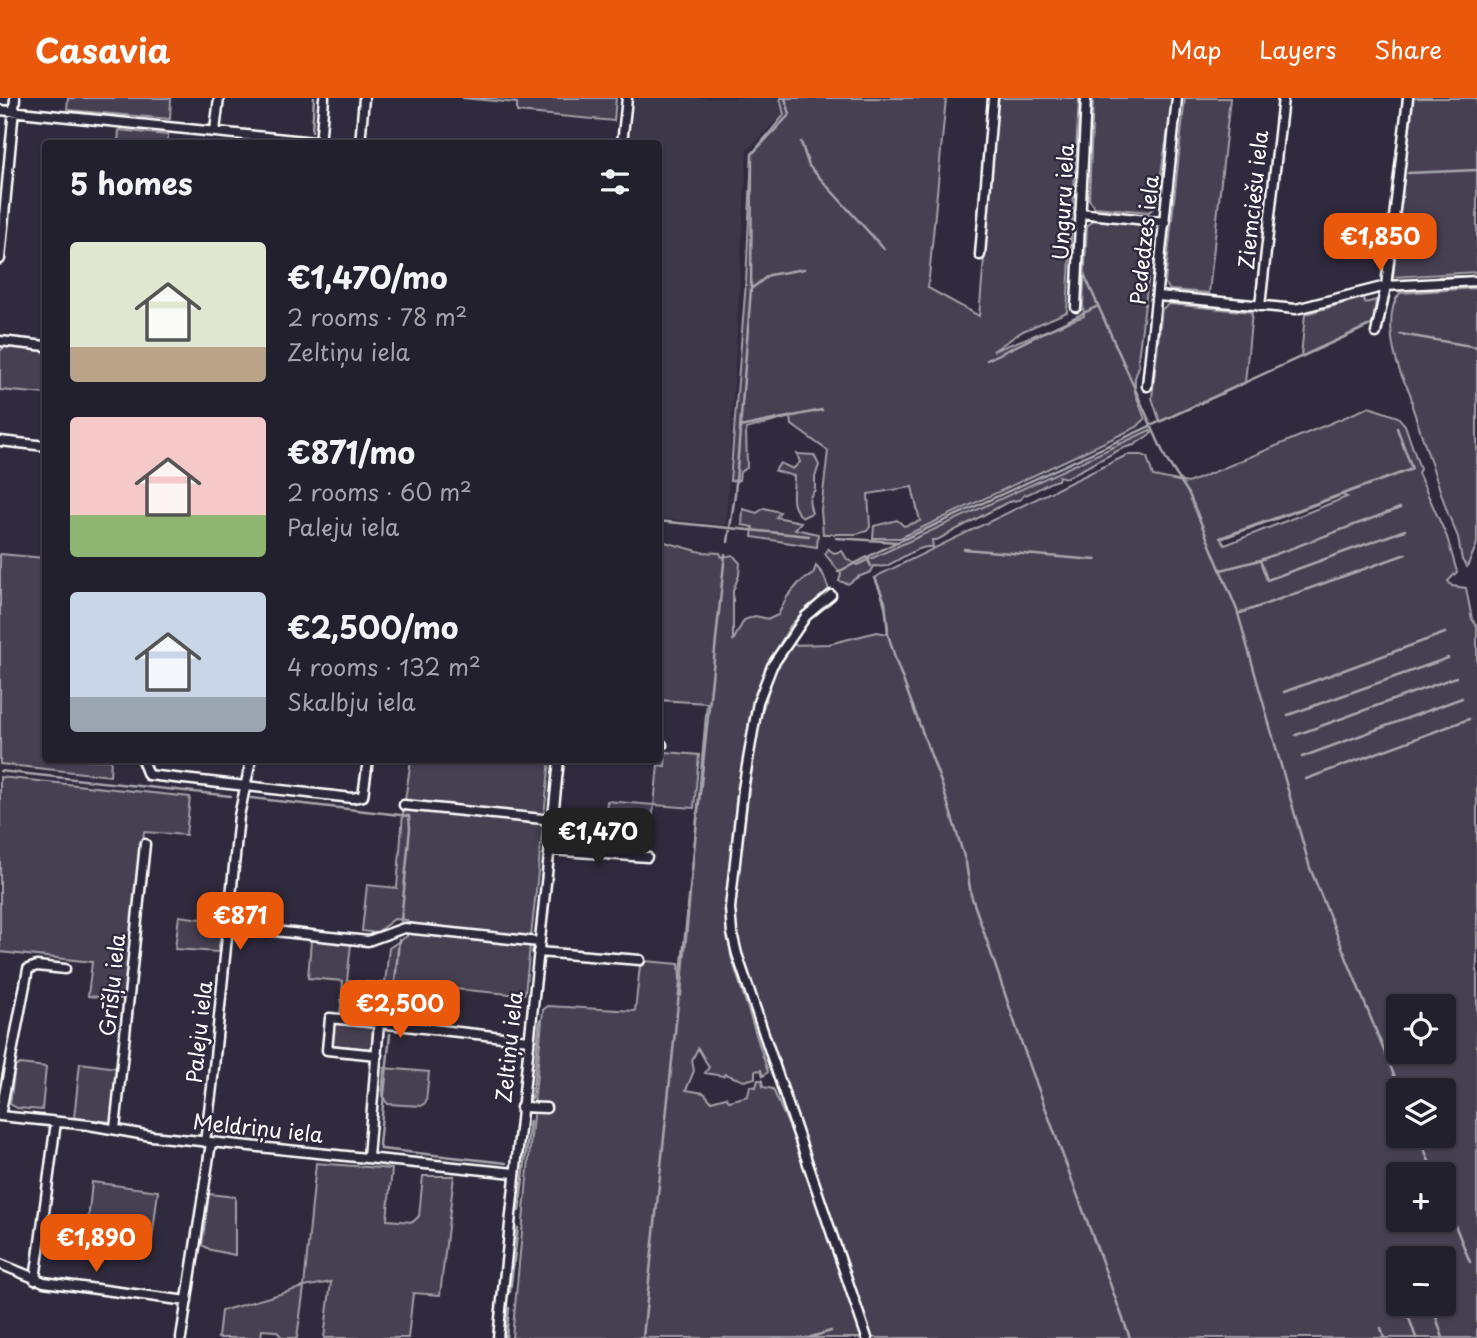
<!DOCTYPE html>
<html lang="en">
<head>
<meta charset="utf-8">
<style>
  :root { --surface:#23202e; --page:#2b2836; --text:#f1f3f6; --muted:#a3a3aa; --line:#403e4a; --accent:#ea580c }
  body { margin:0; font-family:"Playpen Sans",sans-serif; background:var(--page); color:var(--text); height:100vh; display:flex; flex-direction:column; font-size:26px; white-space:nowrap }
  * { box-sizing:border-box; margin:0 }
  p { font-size:23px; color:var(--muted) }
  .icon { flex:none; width:38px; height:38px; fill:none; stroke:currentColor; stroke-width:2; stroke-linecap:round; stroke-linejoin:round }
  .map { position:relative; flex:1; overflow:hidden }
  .drawer { position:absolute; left:42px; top:42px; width:620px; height:623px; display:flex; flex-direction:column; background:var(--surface); border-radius:7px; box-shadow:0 2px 5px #0004,0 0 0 2px var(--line) }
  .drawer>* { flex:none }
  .fabs { position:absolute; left:1386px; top:896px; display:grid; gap:14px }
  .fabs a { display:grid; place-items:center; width:70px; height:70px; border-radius:7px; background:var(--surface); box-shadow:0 2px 5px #0004,0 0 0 2px var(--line); font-size:35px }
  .price { position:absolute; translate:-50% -60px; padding:0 16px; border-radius:14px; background:var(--accent); color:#fff; font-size:23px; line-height:46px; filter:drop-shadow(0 2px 4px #0008) }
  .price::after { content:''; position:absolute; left:50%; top:42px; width:21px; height:16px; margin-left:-10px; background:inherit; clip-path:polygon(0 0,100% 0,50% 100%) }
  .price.selected { background:#222; color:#fff }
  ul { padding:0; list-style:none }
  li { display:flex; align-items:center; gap:21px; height:175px; padding:0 28px }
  li span { display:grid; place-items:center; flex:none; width:196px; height:140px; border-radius:7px; color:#555 }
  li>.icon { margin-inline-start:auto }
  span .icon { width:84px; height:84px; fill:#fffc; stroke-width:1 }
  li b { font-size:30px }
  h2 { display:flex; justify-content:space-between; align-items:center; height:84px; padding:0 28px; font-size:30px }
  header { display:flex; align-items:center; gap:42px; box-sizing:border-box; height:98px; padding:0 35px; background:var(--accent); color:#fff }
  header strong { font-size:33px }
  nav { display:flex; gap:38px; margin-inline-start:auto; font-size:24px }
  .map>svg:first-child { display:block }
  .built { fill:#3c3749 }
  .green { fill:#464152; stroke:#a2a0a8; stroke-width:2; fill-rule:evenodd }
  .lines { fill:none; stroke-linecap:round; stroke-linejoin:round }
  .stream { stroke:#a7a6ad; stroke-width:2.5 }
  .street-casing { stroke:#fff; stroke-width:13 }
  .street { stroke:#2f2a3d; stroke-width:8 }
  .labels { text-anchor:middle; stroke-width:5; stroke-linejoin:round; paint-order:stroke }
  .street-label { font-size:21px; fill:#fff; stroke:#2f2a3d }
</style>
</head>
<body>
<header>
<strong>Casavia</strong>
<nav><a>Map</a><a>Layers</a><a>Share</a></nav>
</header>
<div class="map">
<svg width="1477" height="1240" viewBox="0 0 1477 1240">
  <rect width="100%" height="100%" fill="#2f2a3d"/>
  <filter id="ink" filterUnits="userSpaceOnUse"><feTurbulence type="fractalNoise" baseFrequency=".0143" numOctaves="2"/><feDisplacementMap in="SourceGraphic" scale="14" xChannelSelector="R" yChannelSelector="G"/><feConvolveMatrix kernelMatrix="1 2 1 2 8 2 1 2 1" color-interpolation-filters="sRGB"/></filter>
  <g filter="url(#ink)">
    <path class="built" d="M634,0H778L782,17L747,52L726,427L658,420V46L630,45Z"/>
    <path class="green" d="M68,0H171L170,21L67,12Z
      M462,0H616L614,23L517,14V5Z
      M780,0H946L928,190L979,218L998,0H1079L1067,214L1023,233L993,253L1084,218L1083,207L1087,128L1094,122L1148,127L1154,136L1138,261L1139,268L1135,280V294L1145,321L1137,329L900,440H873L874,428L897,422L904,428L920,423L912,389L868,396L870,429L867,433L857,436H823L821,412L828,353L792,327L791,319L746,331L747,370L740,374L739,382L730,383L746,184L752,56L784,17Z
      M1093,0H1173L1156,108L1149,114L1095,109L1089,101Z
      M1185,0H1230L1209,195L1170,192L1165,185Z
      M1413,0H1477V174L1393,179Z
      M119,32L168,37V45H118Z
      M1477,190V446L1467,469L1462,462L1458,439L1448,416L1412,308C1413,294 1403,285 1399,271C1392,251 1385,212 1400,195Z
      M1363,200L1365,205L1376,202L1373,226L1301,259L1305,216Z
      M1169,206L1252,214L1245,285L1160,324L1152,300L1162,211Z
      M6,248L45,252V296L0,292V253Z
      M1369,309L1398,319L1405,327L1420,371L1418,375L1447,439L1457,474L1448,483L1452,488L1466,490L1472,521L1477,528V1240H512L543,912L548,908L635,913L640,868L644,867L645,863L679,866L681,899L707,605L658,602V442L701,454L720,455L722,459L733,457L740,465L739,477L733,493V543L744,522L755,518L769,521L778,517L787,499L799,485L813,476L816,468L823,476L829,492L808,509L790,528L769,565L749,622L726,813L731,858L768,974L763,978L761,972L755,973V980L744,983L725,976L723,978L705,975L709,969L698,950L692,962L694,973L686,992L704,995L711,1003L726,999L729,1003L748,998L750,988L756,989L758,982H762L763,989L773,991L818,1096L822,1090L741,857L733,810L758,627L776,569L790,547L829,546L877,534L888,536C888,515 883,499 875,480L881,476L1127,357H1142L1147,359L1153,378L1188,385ZM1342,397L1347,399L1225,447L1221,441ZM1398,908H1444V954H1398ZM1398,992H1444V1038H1398ZM1398,1076H1444V1122H1398ZM1398,1160H1444V1206H1398Z
      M1150,332L1152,335L1134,347L1123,350L1066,380L1059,378L1058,382C1048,383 1035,395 1024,397L1021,401L1006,405L937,442H932L933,449C919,446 899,463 886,468C882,469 878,468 874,468L871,474L858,479L848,486L839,483L841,476L825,456L828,451L834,455L842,453L847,461L857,467Z
      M797,356L814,357L819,367L815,379V392C807,401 809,404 812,415L803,419C788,409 794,394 794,378L775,373L780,365L793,371L800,364Z
      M764,410L780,414L776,419L801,424L795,431L818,436L817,449L752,439L753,429L742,427L743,411L757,415Z
      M0,456L45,460L46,662H111L110,678L0,666Z
      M666,654L699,657L694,710L654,707L649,748H645L642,752L603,748L607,703L654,707L658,667L665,668Z
      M411,662H550L525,895L522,897L399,886L394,922L340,916L343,883L308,880L311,842L351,846L347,883L385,885L389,850L407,838V822L394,821L376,835L362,833L367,787L397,790L403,715Z
      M0,679L190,699L186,737L144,734L126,897L121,901L88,898L92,864L0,854Z
      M179,818L223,824L218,854L175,851Z
      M334,926L373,930L372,951L332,947Z
      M80,965L117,970L113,1024L74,1020Z
      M20,966L46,969L42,1012L17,1010L10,1006L15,969Z
      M384,970L429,974L426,1004L421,1008L388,1006L382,998Z
      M316,1065L392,1071L387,1122L413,1124L419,1118L423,1078H454L440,1197L413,1195L408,1240H324L331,1184L304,1189L297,1240H283L276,1233L262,1232L261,1240H218L221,1213L304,1189Z
      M92,1084L158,1093L152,1142L87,1134Z
      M209,1096L235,1099V1157L211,1152L202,1147Z"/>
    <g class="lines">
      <path class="stream" d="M312,33L314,0
        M801,44L809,68L884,151
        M1408,75L1477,72
        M1063,128L1076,156
        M1081,169L1166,361L1189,396L1237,512L1310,770L1400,992
        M1439,179L1477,178
        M751,191L769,177L804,171
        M1400,236L1477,249
        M987,262L1098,208
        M740,329L822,312
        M658,423L809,438
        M836,440L898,444L1368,228
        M1220,440L1412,371L1397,330
        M728,444L735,396L751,191L752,56L790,16L785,0
        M964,451L1096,462
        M867,460L871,468
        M1260,462L1267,482L1405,432
        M1221,472L1260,462L1400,410
        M838,474L897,444
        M875,480L885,504L888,536L896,563L942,687L966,765L971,797L990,852L1023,949L1130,1240
        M1238,516L1406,456
        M1284,594L1445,535
        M1288,617L1448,560
        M1296,637L1456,579
        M1302,659L1462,600
        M0,673L231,698
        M1306,681L1469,621
        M251,700L409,718L410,730L401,823
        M392,917L399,842
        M390,936L379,1047L381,1051L506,1065
        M532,1001L540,922
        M1419,1038L1434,1076
        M1444,1100L1470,1164
        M519,1113L530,1023
        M1477,1185V1186
        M510,1194L518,1130
        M1434,1213L1443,1240
        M1408,1217L1416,1240
        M1381,1230L1384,1240
        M506,1240L509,1210
        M643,1240L725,456
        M808,1240L831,1233"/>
      <defs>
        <path id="street" d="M0,12L334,46
          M215,33L219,0
          M320,46L324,0
          M360,46L364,0
          M622,46L627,0
          M1080,115L1165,124
          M980,157L993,0
          M0,161L15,0
          M1158,198L1296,211L1386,188L1477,183
          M1260,208L1283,0
          M1076,209L1086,0
          M1376,235L1386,188L1408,0
          M0,243L46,248
          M1147,288L1177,0
          M0,343L46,348
          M831,497L806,518L772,568L758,604L743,691L730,810L732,835L737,856L867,1240
          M658,650L662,647
          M142,662L148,677L352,700L363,698L368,662
          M404,707L553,722
          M550,752L647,759
          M228,828L368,843L404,830L539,844
          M538,854L640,862
          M377,957L327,952L330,920L379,925
          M521,1009L546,1010
          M0,1018L89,1027L151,1038L514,1075
          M0,1018L28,871L37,868L65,871
          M115,1031L145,746
          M205,1044L212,989L239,718L251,662
          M368,1059L379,925L529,942
          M0,1166L44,1184L187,1203
          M35,1182L56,1024
          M181,1240L211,1045
          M498,1240L559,662"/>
      </defs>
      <use href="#street" class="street-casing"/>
      <use href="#street" class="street"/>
    </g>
  </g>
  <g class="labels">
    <g class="street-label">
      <text transform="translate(1254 102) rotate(-84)" y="7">Ziemciešu iela</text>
      <text transform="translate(1064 104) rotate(-87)" y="7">Unguru iela</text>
      <text transform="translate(1145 142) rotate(-84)" y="7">Pededzes iela</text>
      <text transform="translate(113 887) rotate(-84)" y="7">Grīšļu iela</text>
      <text transform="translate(200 934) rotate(-84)" y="7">Paleju iela</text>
      <text transform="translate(510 949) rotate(-84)" y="7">Zeltiņu iela</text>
      <text transform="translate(258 1031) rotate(6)" y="7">Meldriņu iela</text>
    </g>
  </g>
</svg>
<div class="fabs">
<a><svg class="icon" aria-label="locate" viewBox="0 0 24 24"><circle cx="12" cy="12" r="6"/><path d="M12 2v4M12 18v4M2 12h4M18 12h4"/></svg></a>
<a><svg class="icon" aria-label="layers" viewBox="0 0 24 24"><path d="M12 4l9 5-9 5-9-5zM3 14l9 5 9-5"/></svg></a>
<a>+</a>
<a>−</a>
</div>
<b class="price" style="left:1380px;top:175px">€1,850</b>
<b class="price selected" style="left:598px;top:770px">€1,470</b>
<b class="price" style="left:240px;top:854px">€871</b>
<b class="price" style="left:400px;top:942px">€2,500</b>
<b class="price" style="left:96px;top:1176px">€1,890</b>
<section class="drawer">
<h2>5 homes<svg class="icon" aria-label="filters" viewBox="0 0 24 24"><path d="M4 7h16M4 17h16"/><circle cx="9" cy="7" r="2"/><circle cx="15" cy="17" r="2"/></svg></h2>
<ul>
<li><span style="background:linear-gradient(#dfe7d0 75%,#b9a48a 0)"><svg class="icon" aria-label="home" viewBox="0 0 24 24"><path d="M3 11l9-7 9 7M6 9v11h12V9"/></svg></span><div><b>€1,470/mo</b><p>2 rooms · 78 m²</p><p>Zeltiņu iela</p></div></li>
<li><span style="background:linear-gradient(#f6c9c9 70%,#8fb573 0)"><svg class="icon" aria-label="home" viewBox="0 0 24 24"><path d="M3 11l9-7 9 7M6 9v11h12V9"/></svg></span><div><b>€871/mo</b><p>2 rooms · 60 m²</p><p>Paleju iela</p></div></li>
<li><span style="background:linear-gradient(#c9d6e8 75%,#9aa5b1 0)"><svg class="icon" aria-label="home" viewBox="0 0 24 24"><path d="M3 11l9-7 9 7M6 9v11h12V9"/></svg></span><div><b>€2,500/mo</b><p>4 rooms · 132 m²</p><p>Skalbju iela</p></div></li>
</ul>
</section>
</div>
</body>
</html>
